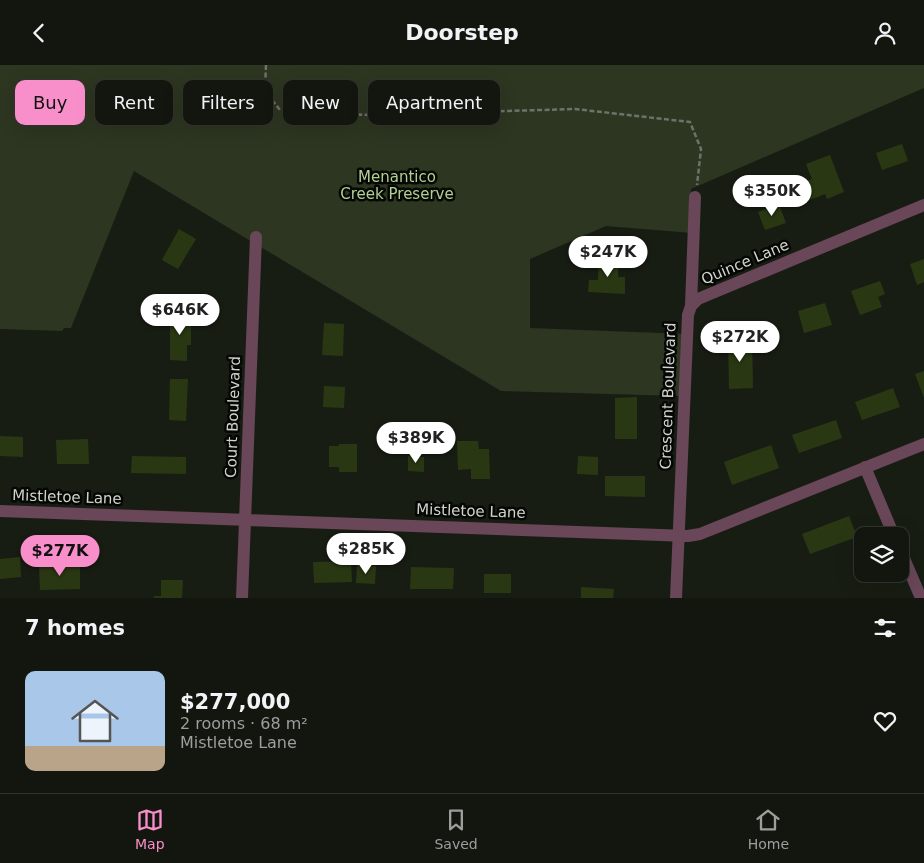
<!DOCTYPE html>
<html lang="en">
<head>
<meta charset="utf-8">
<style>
  :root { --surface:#12160e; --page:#1b1f17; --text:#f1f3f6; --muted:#9c9f9e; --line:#31352e; --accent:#f98fca }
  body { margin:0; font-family:"DejaVu Sans",sans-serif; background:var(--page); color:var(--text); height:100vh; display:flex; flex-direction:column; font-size:19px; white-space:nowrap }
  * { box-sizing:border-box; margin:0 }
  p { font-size:16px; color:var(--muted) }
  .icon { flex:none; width:28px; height:28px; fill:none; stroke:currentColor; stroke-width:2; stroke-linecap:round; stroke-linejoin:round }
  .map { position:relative; height:533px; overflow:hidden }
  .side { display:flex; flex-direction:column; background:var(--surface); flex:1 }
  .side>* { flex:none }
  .hud { position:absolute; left:15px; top:15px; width:500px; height:45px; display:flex; gap:10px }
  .tools { position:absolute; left:854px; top:462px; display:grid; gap:10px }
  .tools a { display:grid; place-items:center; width:55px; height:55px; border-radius:10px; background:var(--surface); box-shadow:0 5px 20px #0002,0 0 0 1px var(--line); font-size:25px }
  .price { position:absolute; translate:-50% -42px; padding:0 11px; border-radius:18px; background:#fff; color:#222; font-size:16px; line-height:32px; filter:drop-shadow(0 1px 2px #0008) }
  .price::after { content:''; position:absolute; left:50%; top:30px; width:15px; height:11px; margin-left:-8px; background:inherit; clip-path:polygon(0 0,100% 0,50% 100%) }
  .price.selected { background:var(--accent); color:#111 }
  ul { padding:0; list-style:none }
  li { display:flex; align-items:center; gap:15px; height:125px; padding:0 25px }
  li+li { border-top:1px solid var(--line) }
  li span { display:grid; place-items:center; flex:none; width:140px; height:100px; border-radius:10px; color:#555 }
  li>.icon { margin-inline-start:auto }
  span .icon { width:60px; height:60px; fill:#fffc; stroke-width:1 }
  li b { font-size:21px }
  h2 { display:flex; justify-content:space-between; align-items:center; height:60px; padding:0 25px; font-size:21px }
  .chip { padding:0 18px; border-radius:10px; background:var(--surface); box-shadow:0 5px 20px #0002,0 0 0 1px var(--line); font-size:18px; line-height:45px }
  .chip.selected { background:var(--accent); color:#111 }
  header { display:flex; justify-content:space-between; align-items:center; height:65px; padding:0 25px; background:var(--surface); font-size:22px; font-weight:700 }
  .tab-bar { display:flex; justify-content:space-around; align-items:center; height:70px; border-top:1px solid var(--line); background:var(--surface); font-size:14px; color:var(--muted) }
  .tab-bar a { display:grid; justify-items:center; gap:2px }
  .tab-bar .selected { color:var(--accent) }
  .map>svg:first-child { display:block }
  .green { fill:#2d3621 }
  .building { fill:#293813 }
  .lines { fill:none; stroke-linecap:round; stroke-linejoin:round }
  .path { stroke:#6e7269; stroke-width:2.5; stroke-dasharray:5 2.5; stroke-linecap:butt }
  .street { stroke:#694658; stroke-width:12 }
  .labels { text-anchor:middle; stroke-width:5; stroke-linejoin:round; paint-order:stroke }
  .park-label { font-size:15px; fill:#b2d08f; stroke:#050704 }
  .street-label { font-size:15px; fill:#d0d4cc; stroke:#050704 }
</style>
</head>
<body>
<header><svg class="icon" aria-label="back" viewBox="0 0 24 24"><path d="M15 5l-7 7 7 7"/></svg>Doorstep<svg class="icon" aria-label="person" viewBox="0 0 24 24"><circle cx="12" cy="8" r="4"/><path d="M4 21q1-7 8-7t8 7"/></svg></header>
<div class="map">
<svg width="924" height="533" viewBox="0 0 924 533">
  <rect width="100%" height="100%" fill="#181d13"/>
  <path class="green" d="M0,0H924V23L691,124L692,168L606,161L530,194V263L686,269L683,331L501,326L134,106L71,263H64L62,266L0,264Z"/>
  <path class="building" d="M902,79L908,96L882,105L876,88Z
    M830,90L844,127L827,134L825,129L805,137L798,119L812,114L806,99Z
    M779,139L786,158L765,165L758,147Z
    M179,164L196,174L178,204L162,195Z
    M599,192L619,193L618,212H625V229L588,227L589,215H598Z
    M924,194V217L917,220L910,199Z
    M880,216L885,229L878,232L882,242L860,250L851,226Z
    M825,238L832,260L804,268L798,246Z
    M170,249H191V280H187V296L170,295Z
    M324,258L344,259L343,291L322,290Z
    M728,272H752L753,323L729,324Z
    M924,306V333L915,309Z
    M170,314H188L186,356L169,355Z
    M324,321L345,322L344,343L323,342Z
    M893,323L900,342L862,355L855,337Z
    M637,332V374H615V333Z
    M836,355L842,373L799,388L792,370Z
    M0,371L23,372V392L0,391Z
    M88,374L89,399H57L56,375Z
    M457,376H478L479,384H489L490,414H471V404L458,405Z
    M339,379H357V407H339V402H329V381H339Z
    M771,380L779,403L732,420L724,397Z
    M132,391L186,392V409L131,408Z
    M408,391L424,392V407L408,406Z
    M578,391L598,392V410L577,409Z
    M605,411H645V432L605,431Z
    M849,451L857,472L810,489L802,469Z
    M20,492L21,512L0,514V494Z
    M351,496L352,517L314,518L313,497Z
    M80,499V524L40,525L39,500Z
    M357,500L376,501L375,519L356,518Z
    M411,502L454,503L453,524H410Z
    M484,509H511V528H484Z
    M161,515H183L182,533H154V531H161Z
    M581,522L614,524L613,533H581Z"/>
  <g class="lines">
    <path class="path" d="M266,0L265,26L280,45L368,50L575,44L690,57L701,84L697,120"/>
    <path class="street" d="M691,241L698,234L924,140
      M865,402L894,471
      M0,446L688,471L700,469L924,379
      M900,484L921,533
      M242,533L256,172
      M676,533L688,250L691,241L695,132"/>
  </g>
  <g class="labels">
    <g class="park-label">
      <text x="397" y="117">Menantico<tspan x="397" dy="17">Creek Preserve</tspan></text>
    </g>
    <g class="street-label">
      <text transform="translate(745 197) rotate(-23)" y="5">Quince Lane</text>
      <text transform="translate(668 331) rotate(-88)" y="5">Crescent Boulevard</text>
      <text transform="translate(233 352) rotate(-88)" y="5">Court Boulevard</text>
      <text transform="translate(67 432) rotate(2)" y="5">Mistletoe Lane</text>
      <text transform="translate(471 446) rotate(2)" y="5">Mistletoe Lane</text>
    </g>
  </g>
</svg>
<div class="tools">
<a><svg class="icon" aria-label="layers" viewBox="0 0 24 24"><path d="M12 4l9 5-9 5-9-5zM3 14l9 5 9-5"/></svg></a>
</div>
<b class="price" style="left:772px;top:152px">$350K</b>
<b class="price" style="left:608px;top:213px">$247K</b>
<b class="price" style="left:180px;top:271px">$646K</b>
<b class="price" style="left:740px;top:298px">$272K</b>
<b class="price" style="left:416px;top:399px">$389K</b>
<b class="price" style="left:366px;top:510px">$285K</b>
<b class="price selected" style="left:60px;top:512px">$277K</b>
<div class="hud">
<a class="chip selected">Buy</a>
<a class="chip">Rent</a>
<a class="chip">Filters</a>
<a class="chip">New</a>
<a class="chip">Apartment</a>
</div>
</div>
<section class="side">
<h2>7 homes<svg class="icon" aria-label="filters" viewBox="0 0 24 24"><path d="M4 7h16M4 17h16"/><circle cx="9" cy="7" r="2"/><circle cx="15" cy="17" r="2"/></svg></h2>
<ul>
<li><span style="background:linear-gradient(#a9c7e8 75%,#b9a48a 0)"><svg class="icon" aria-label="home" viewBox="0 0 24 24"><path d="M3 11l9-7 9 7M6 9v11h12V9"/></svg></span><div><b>$277,000</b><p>2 rooms · 68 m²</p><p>Mistletoe Lane</p></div><svg class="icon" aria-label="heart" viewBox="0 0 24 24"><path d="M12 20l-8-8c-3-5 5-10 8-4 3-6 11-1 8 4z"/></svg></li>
</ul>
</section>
<nav class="tab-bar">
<a class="selected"><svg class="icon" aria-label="map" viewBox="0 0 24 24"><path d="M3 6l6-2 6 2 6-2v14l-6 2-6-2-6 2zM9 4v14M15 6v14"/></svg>Map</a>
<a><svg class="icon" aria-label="saved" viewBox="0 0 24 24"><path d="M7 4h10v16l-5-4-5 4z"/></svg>Saved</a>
<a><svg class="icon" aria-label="home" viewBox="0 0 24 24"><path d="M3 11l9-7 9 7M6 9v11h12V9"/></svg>Home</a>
</nav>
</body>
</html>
